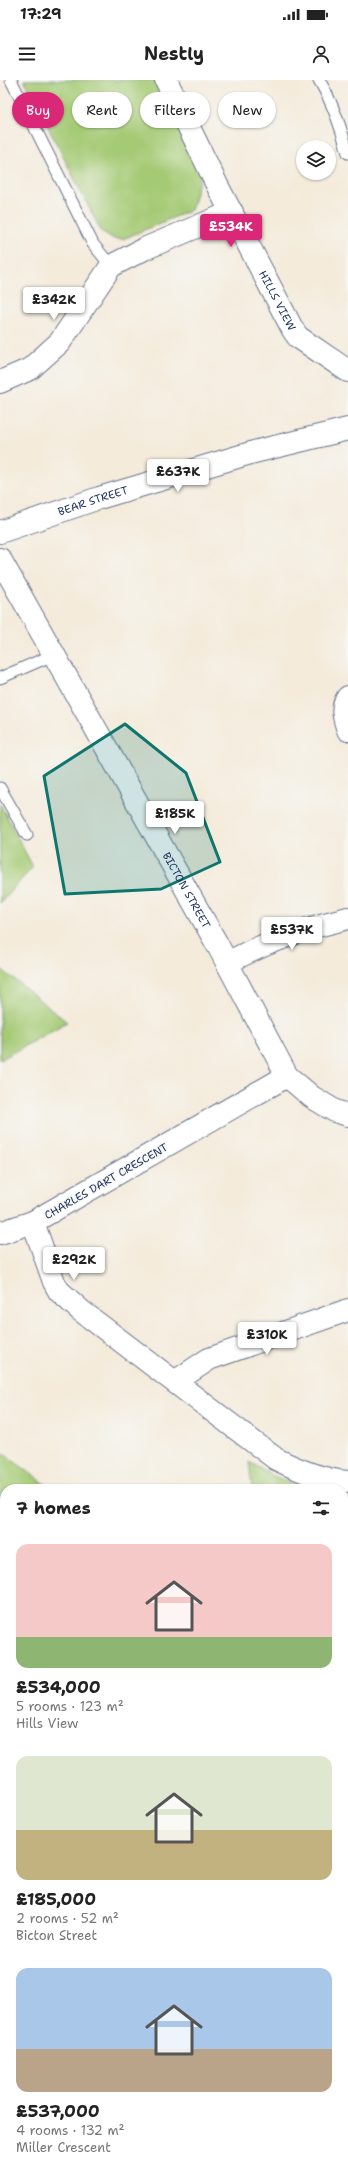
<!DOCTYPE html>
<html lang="en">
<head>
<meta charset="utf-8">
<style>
  :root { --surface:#fff; --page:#f2f2f2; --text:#222; --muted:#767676; --accent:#db2777 }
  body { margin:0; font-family:"Shantell Sans",sans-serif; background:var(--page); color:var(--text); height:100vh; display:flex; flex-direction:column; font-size:15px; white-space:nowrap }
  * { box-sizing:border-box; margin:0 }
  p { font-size:13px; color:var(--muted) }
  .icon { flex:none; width:22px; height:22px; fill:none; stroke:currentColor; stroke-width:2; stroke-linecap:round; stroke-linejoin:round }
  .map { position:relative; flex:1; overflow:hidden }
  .details { position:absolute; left:0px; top:1404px; width:348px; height:692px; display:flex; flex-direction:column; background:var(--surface); border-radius:16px 16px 0 0; box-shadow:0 1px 3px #0004 }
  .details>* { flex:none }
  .banner { position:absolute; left:12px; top:12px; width:324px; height:36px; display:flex; gap:8px }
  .buttons { position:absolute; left:296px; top:60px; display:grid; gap:8px }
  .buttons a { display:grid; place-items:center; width:40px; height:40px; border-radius:50%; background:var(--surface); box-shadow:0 1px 3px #0004; font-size:20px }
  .price { position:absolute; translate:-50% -34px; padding:0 9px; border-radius:4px; background:#fff; color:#222; font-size:13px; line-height:26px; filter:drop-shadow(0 1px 2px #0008) }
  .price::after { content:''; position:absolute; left:50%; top:24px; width:12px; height:9px; margin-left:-6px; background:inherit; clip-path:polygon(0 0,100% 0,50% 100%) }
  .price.selected { background:var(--accent); color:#fff }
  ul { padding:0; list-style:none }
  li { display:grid; align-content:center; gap:8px; height:212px; padding:0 16px }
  li span { display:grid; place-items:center; height:124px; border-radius:12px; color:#555 }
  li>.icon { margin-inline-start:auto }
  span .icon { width:72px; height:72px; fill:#fffc; stroke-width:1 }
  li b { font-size:17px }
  h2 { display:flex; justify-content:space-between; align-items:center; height:48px; padding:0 16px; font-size:17px }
  .chip { padding:0 14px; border-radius:18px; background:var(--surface); box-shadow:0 1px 3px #0004; font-size:14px; line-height:36px }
  .chip.selected { background:var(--accent); color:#fff }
  .status { display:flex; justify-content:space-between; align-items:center; height:28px; padding:0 20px; background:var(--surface); direction:ltr }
  .status svg { height:11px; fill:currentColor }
  header { display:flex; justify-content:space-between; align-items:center; height:52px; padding:0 16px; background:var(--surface); font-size:18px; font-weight:700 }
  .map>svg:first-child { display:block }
  .green { fill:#a5ca75; stroke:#607c6a }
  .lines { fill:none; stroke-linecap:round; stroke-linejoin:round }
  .lane-casing { stroke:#67718a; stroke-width:13 }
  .street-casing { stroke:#67718a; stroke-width:24 }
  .secondary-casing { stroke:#67718a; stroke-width:24 }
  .lane { stroke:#fff; stroke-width:11 }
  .street { stroke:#fff; stroke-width:22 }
  .secondary { stroke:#fff; stroke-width:22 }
  .marked { fill:#0f766e; fill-opacity:0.2; stroke:#0f766e; stroke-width:3; stroke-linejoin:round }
  .labels { text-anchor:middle; stroke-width:3; stroke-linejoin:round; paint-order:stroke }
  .street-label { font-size:11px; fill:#1b2f5e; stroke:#f6f6f2 }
</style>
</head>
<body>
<div class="status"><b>17:29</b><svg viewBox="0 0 49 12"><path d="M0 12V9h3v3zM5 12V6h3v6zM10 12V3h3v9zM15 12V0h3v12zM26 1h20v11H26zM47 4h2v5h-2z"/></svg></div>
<header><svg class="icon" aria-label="menu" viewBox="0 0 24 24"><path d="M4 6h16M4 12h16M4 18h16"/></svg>Nestly<svg class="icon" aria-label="person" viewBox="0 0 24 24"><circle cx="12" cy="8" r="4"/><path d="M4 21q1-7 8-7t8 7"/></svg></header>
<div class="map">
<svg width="348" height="2096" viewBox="0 0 348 2096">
  <rect width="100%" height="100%" fill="#f6f6f2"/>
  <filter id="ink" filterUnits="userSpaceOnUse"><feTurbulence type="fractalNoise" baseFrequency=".025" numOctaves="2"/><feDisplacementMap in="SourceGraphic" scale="8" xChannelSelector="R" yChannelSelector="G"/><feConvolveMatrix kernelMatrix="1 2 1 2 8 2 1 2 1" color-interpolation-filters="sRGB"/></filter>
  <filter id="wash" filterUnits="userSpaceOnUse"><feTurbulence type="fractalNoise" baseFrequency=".012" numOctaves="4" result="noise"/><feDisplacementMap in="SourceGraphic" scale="16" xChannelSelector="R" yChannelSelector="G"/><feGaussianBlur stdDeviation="0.9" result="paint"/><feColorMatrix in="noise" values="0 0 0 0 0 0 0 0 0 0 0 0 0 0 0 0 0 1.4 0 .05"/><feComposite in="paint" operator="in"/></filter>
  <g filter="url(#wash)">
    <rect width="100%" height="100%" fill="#f4ebdb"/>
    <path class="green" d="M24,0H155L202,91L191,130L123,159H114L101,151Z
      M0,724L33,787L0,823Z
      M0,888L67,942L0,980Z
      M0,1371L52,1409H5V1654L0,1656Z
      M249,1382L272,1395L305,1409H252Z
      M0,1940L5,1946V2060L0,2059Z"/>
  </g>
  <g filter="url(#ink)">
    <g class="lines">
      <defs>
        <path id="lane" d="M11,0L93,164L111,186
          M319,0C333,23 341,47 348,73
          M0,598L53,575
          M0,708L27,755"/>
        <g id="street">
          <path id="s1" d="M166,0L217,105L293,250L298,257L348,291"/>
          <path d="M0,302L30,289L60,262L111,186L144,169L232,132"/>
          <path id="s2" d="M0,479L217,864L287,996L312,1017L335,1031L348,1035"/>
          <path d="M348,617C340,628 344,638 348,650"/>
          <path d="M227,883C266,862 305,848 348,838"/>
          <path d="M287,996L33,1142L54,1202L59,1211L80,1230L276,1379C298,1390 322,1400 348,1402"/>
          <path d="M0,1153L33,1142"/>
          <path d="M176,1301L209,1279L348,1230"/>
          <path d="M343,1576L348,1574"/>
          <path d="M0,1683L5,1682"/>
          <path d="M343,1752L348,1749"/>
          <path d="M0,1870L5,1867"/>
          <path d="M343,2069L348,2064"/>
          <path d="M313,2096L318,2091"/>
        </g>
        <g id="secondary">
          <path id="s3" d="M0,452L99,418L254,372L348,349"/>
        </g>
      </defs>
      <use href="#lane" class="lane-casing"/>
      <use href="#street" class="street-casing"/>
      <use href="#secondary" class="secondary-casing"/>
      <use href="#lane" class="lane"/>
      <use href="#street" class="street"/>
      <use href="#secondary" class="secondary"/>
    </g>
  </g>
  <path class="marked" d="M125,644L186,693L220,782L161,809L65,814L44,696Z"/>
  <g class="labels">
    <g class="street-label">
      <text dy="4" stroke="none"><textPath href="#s1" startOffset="247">HILLS VIEW</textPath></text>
      <text dy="4" stroke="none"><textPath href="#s3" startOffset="98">BEAR STREET</textPath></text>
      <text dy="4" stroke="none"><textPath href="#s2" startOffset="380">BICTON STREET</textPath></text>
      <text transform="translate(106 1101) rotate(-30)" y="4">CHARLES DART CRESCENT</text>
    </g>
  </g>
</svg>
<div class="buttons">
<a><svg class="icon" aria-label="layers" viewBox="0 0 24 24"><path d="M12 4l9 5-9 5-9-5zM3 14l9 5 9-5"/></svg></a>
</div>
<b class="price selected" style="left:231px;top:168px">£534K</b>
<b class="price" style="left:54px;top:241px">£342K</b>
<b class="price" style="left:178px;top:413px">£637K</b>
<b class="price" style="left:175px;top:755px">£185K</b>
<b class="price" style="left:292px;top:871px">£537K</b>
<b class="price" style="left:74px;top:1201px">£292K</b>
<b class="price" style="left:267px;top:1276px">£310K</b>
<div class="banner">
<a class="chip selected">Buy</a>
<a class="chip">Rent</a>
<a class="chip">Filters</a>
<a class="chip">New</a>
</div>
<section class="details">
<h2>7 homes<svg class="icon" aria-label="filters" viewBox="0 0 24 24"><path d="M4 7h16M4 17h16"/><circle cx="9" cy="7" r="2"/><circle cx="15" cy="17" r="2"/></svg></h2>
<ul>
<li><span style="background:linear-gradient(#f6c9c9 75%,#8fb573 0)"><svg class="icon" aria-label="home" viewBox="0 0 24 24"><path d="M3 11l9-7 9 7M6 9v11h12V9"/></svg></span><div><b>£534,000</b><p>5 rooms · 123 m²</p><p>Hills View</p></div></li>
<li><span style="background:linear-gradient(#dfe7d0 60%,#c2b280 0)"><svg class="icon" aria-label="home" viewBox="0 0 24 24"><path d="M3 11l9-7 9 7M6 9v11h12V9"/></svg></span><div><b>£185,000</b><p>2 rooms · 52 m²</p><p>Bicton Street</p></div></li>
<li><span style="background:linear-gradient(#a9c7e8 65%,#b9a48a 0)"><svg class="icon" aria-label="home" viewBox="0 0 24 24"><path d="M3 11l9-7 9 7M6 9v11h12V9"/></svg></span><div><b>£537,000</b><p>4 rooms · 132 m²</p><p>Miller Crescent</p></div></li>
</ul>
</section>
</div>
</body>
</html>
